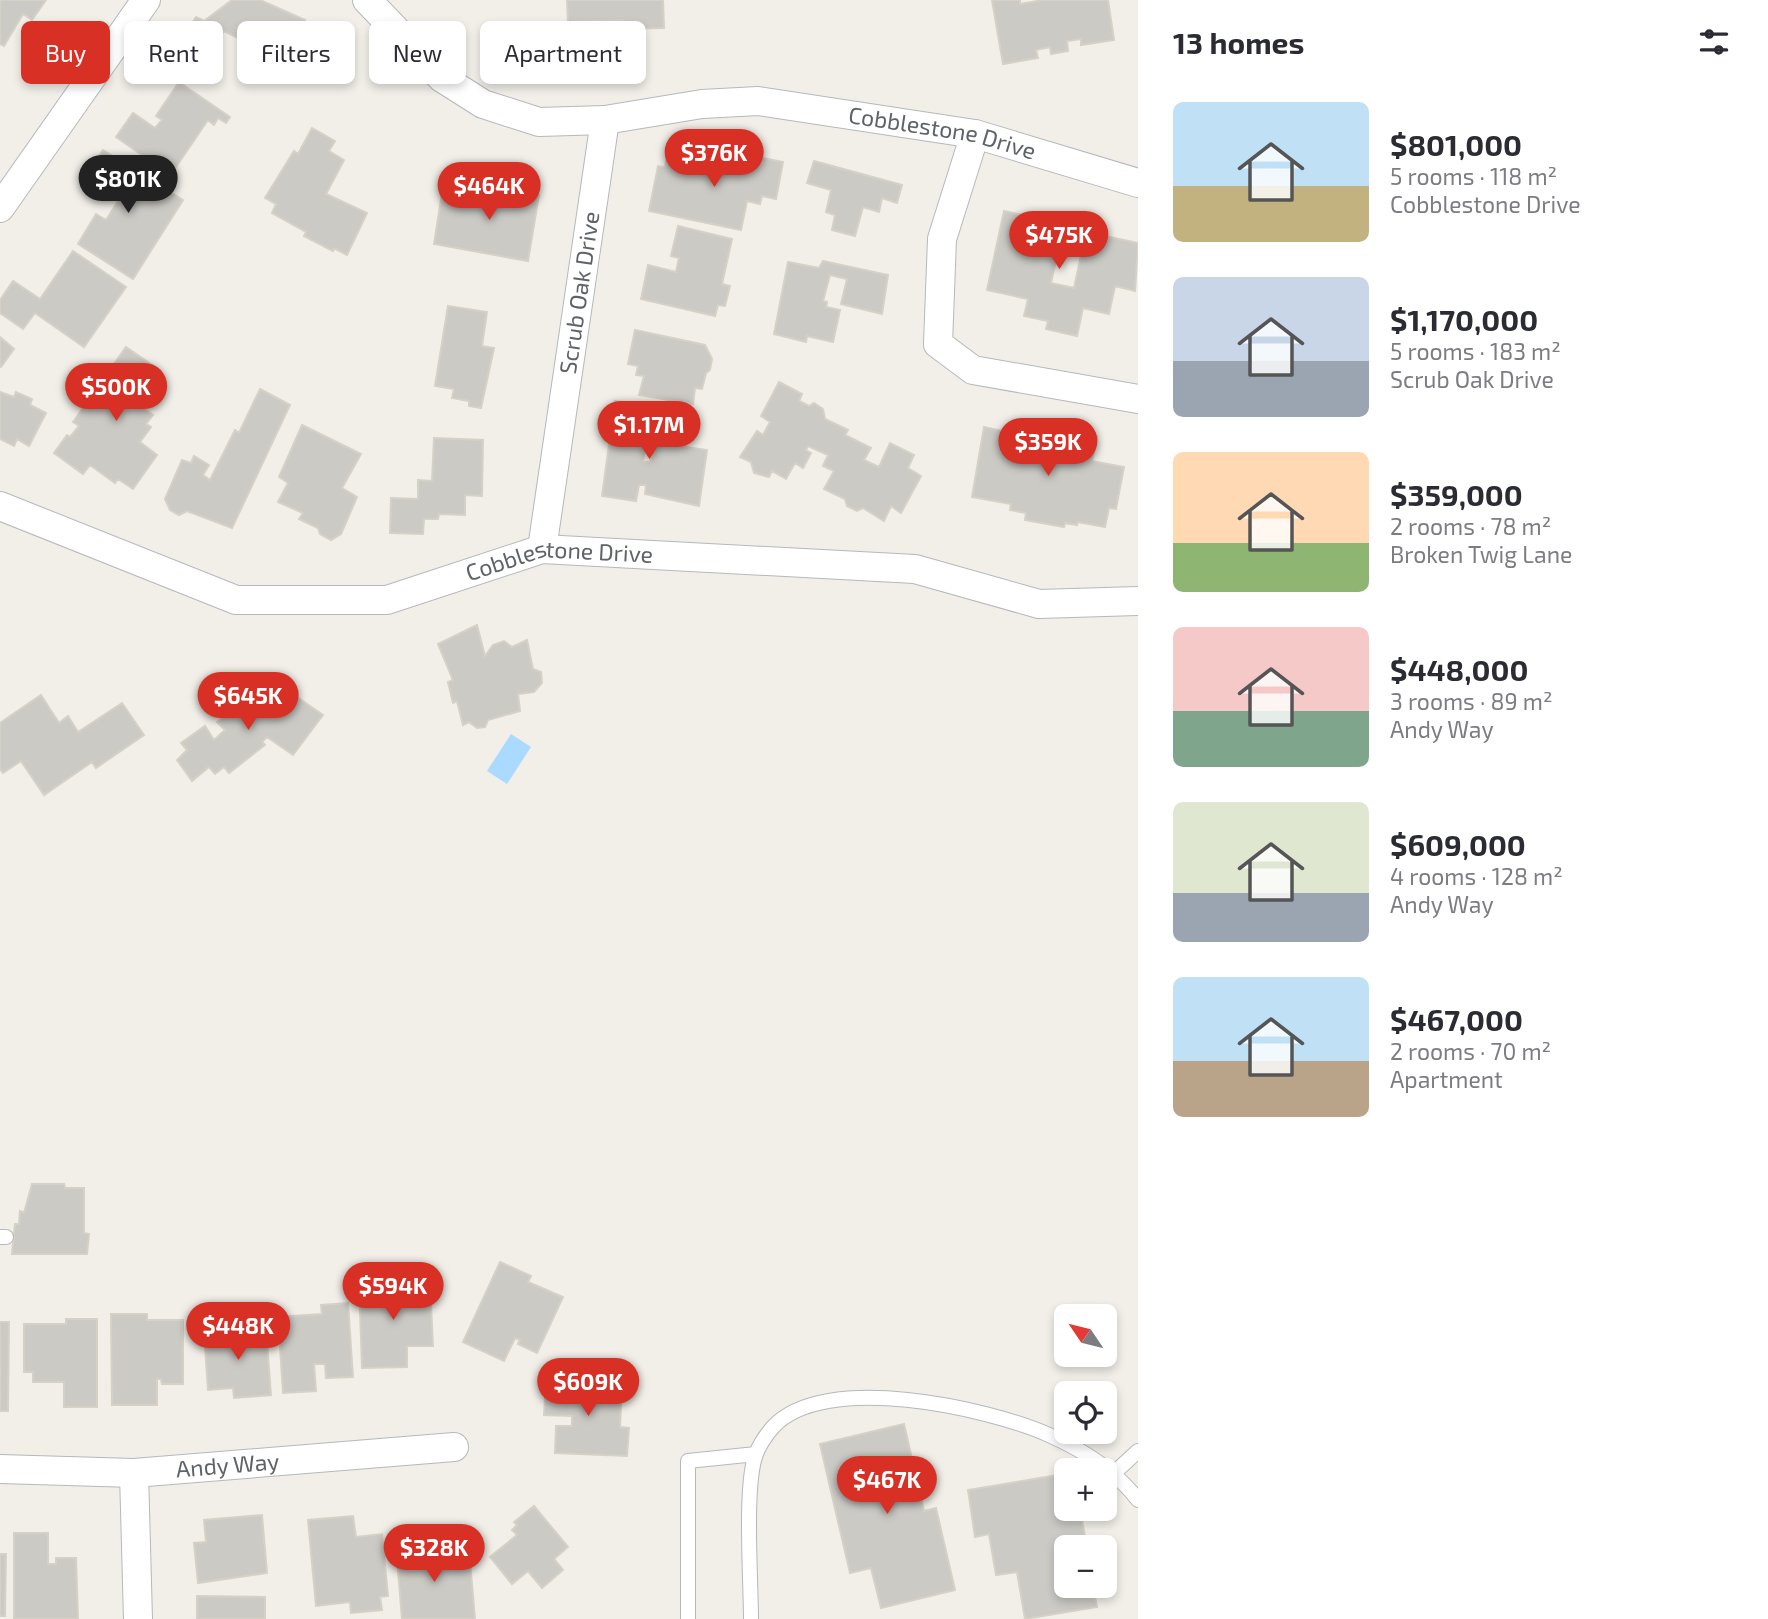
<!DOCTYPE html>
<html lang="en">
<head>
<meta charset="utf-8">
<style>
  :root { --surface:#fff; --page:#f7f7f7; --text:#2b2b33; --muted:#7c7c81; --accent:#d93025 }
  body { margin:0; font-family:"Exo 2",sans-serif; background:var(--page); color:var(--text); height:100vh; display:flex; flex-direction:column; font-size:26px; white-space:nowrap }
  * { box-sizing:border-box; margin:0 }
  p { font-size:23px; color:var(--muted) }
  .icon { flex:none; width:38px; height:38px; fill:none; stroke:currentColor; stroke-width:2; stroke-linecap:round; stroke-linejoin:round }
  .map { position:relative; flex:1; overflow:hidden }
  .sheet { display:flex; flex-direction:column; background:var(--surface); width:630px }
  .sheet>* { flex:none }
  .hud { position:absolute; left:21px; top:21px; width:665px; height:63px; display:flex; gap:14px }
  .needle { width:46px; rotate:305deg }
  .controls { position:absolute; left:1054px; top:1304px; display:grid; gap:14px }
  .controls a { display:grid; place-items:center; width:63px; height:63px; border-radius:10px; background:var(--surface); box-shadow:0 4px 10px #0003; font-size:35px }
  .price { position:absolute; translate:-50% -60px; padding:0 16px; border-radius:24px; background:var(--accent); color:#fff; font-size:23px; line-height:46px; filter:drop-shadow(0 2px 4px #0008) }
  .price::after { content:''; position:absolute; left:50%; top:42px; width:21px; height:16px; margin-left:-10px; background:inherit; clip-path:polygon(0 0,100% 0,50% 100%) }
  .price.on { background:#222; color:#fff }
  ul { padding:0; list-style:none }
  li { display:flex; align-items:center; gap:21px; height:175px; padding:0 35px }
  li span { display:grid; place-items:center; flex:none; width:196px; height:140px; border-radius:10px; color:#555 }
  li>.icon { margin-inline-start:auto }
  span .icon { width:84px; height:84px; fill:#fffc; stroke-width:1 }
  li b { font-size:30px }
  h2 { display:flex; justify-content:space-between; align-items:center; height:84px; padding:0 35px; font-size:30px }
  .chip { padding:0 24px; border-radius:10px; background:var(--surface); box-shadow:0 4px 10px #0003; font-size:24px; line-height:63px }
  .chip.on { background:var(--accent); color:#fff }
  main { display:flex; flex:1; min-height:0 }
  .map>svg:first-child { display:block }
  .water { fill:#aadaff }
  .building { fill:#cccac5; stroke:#d6d1c6; stroke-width:2 }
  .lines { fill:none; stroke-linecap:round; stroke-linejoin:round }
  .lane-casing { stroke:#b5b8bc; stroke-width:16 }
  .street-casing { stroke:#b5b8bc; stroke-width:30 }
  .lane { stroke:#fff; stroke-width:14 }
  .street { stroke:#fff; stroke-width:28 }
  .labels { text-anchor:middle; stroke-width:6; stroke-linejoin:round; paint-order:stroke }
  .street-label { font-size:23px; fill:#5f6368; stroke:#fff }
</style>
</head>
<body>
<main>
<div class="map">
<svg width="1138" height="1619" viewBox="0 0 1138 1619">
  <rect width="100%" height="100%" fill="#f1efe8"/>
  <path class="water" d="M511,734L531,747L507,784L487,771Z"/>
  <path class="building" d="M0,0H46L32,20L23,14L4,46L0,44Z
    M232,0H260L305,20L277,80L247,66L256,47L224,31L202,64L177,45L196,17L204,21Z
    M567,0H663L664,28L624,29L623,20L568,22Z
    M992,0H1020V4L1043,0H1108L1114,40L1081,45V39L1067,41L1068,51L1051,54L1050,47L1036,50L1038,58L1003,64Z
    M179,82L230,117L226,123L218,118L214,125L208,120L176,167L168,162L162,169L116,137L133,113L155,128L162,120L156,116Z
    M312,128L335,141L329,151L344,160L326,194L367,213L347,255L334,248L333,251L304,236L306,232L272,213L276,204L265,198L294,151L298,154Z
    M103,150L183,200L133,279L78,244L96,214L106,220L118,201L84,179Z
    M734,152L783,162L776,199L762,196L760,204L747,201L741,230L649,211L658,166L665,167L667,156L731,169Z
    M814,161L902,185L897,203L882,198L879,212L863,207L855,236L832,230L835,215L826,212L831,190L807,183Z
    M501,185L539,195L528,261L434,244L442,193L470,198L471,189L489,192L490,186L500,188Z
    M1004,211L1064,224L1051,283L1074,288L1086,232L1138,243L1135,291L1115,286L1109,314L1083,308L1077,336L1046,329L1048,321L1024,316L1028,299L987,290Z
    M678,226L732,239L722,284L730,286L725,306L718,305L715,316L641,299L648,265L676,272L679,258L671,256Z
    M73,251L126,287L84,347L35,313L23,329L0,313V300L13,281L40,299Z
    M823,261L888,275L882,314L841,304L847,279L830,275L823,301L827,302L826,307L840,310L833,342L807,336L806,342L774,334L788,262L819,268Z
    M448,306L487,312L482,346L494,348L481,408L469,406V401L452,398L454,389L435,386Z
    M635,330L705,345L712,359L710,370L706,373L702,389L695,388L693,404L639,395L644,376L636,375L638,366L628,364Z
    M0,337L14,349L1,367L0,366Z
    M126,347L161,371L156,379L164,385L153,400L145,394L137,404L153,415L146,424L151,427L140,442L157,455L133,489L118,479L115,483L90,465L83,474L54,453L67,435L70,437L79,426L73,422Z
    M779,382L802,394L799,401L809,406L814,403L823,409L825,419L848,430L845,435L871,448L864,460L879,467L890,443L914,455L908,468L921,476L901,513L891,506L884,521L863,508L857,511L847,506L845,499L824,489L834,471L823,466L828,455L808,446L806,450L811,453L803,468L795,463L786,479L772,471L769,477L754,473L751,462L740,457L757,431L763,435L770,422L761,416Z
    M260,389L290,405L232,528L187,511L179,515L170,510L165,499L182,460L191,463L194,456L209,465L203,475L210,480L235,430L239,433Z
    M0,392L14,397L16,392L32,399L30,405L46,413L29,446L17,439L14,446L0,439Z
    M615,401L651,406L643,462H650L653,442L707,450L699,506L645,494L646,485H639L636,501L602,496Z
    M302,425L361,454L342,488L357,497L341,534L331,540L320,534L318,528L299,519L303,513L278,502L288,483L279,477Z
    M984,427L1021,435L1018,453L1025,455L1027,445H1032L1035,431L1063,436L1064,430L1097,436L1092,461L1124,467L1116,509L1109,508L1105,527L1078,522L1077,525L1065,523L1064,527L1025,520L1026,513L1010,510L1011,504L972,497Z
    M434,438L483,440L482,496L465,495V515L439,514L438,519H424L423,534L390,533L391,498L418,499V480L432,481Z
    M477,625L485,656L493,645L504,641L512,647L527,640L533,669L541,672L542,683L534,692L518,694L520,711L488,720L485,727L477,728L469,722L463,725L457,701L453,703L448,682L453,680L438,644Z
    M248,685L282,709L291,693L323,715L293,755L267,737L262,742L265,745L229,773L224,767L215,774L209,767L192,781L177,760L187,750L181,743L205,726L214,740L225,730L217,722L228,714L222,708Z
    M41,695L59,723L68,716L78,732L122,703L144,735L96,768L92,762L44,795L21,761L3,773L0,769V723Z
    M32,1184H64L65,1188H84V1233L89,1234L87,1254H12L15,1224H19L20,1211L24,1213Z
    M500,1262L531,1276L528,1282L563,1297L537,1353L518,1344L520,1340L515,1338L504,1361L463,1342Z
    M394,1279L395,1285L430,1284L433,1346H407V1367L362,1368L359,1281Z
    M348,1303L353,1377L326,1378L325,1364H314L316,1391L283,1393L278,1317L322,1314L321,1305Z
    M111,1314H147V1320H183V1384H162L161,1379H157V1405H112Z
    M66,1319H97V1407H64V1382H33V1372H24V1324H66Z
    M0,1322H9L8,1411H0Z
    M266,1329L271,1395L234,1398L233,1388L208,1390L204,1333Z
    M546,1382L622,1385L620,1427L629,1428L627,1456L555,1453L556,1426H572V1416L544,1415Z
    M904,1424L924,1511L936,1508L955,1590L881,1608L871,1568L850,1573L820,1444Z
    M1064,1474L1066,1508H1070L1071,1516L1081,1515L1087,1547H1066V1586H1093L1097,1607L1025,1619L1017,1572L996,1575L989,1534L975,1537L968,1490Z
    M534,1506L568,1547L554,1559L563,1570L542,1588L528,1571L512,1584L490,1557L517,1535L512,1530L517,1525L514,1522Z
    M262,1515L267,1573L198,1583L194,1543L206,1542L204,1520Z
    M353,1516L356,1537L382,1534L388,1596L380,1597L382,1610L351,1613L350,1602L316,1606L308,1520Z
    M14,1533H48V1564H56V1558H76L78,1619H14Z
    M441,1542L443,1563L470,1561L475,1619H402L396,1546Z
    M0,1554H6L5,1616H0Z
    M197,1596L265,1597V1619H197Z"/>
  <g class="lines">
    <defs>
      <path id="lane" d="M0,1237H6
        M1113,1474L1138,1451
        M688,1619V1461L756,1454
        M751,1619C751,1581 744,1485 756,1454C759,1446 767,1434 773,1427C824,1371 988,1408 1049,1435C1083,1450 1116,1471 1138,1500"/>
      <g id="street">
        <path id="s1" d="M367,0L442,78L483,104L539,122L605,120L702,104L758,101L975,134L1138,183"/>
        <path d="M975,134L942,239L938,344L973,370L1138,399"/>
        <path d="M0,208L146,0"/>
        <path id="s2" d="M0,506L236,600H387L542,549L915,569L1039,604L1138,601"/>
        <path id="s3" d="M542,549L605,120"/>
        <path id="s4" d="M0,1469L134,1473L454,1447"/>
        <path d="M134,1473L138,1619"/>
      </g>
    </defs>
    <use href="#lane" class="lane-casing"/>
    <use href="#street" class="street-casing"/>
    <use href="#lane" class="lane"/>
    <use href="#street" class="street"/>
  </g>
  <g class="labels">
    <g class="street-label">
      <text dy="8" stroke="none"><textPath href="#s1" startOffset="623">Cobblestone Drive</textPath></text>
      <text dy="8" stroke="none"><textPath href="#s3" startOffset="259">Scrub Oak Drive</textPath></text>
      <text dy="8" stroke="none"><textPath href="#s2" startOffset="584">Cobblestone Drive</textPath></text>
      <text dy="8" stroke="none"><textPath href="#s4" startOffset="228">Andy Way</textPath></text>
    </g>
  </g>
</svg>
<div class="controls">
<a><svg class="needle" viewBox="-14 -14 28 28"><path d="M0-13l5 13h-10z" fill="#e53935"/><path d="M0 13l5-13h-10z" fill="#7c7c81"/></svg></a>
<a><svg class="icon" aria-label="locate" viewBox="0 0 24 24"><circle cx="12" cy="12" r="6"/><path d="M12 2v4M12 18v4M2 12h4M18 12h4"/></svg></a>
<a>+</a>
<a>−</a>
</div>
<b class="price" style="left:714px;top:189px">$376K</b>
<b class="price on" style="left:128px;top:215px">$801K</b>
<b class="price" style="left:489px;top:222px">$464K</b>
<b class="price" style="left:1059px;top:271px">$475K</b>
<b class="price" style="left:116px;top:423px">$500K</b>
<b class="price" style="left:649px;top:461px">$1.17M</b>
<b class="price" style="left:1048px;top:478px">$359K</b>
<b class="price" style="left:248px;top:732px">$645K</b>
<b class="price" style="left:393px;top:1322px">$594K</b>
<b class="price" style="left:238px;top:1362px">$448K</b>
<b class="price" style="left:588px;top:1418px">$609K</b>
<b class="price" style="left:887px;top:1516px">$467K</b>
<b class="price" style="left:434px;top:1584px">$328K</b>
<div class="hud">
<a class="chip on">Buy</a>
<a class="chip">Rent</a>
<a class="chip">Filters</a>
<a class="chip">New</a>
<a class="chip">Apartment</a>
</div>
</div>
<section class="sheet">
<h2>13 homes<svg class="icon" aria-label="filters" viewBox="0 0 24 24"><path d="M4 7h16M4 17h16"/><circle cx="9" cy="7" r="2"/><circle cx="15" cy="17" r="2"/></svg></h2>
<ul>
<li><span style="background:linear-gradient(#bfe0f5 60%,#c2b280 0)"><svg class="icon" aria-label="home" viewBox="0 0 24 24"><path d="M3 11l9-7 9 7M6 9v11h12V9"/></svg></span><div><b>$801,000</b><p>5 rooms · 118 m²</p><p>Cobblestone Drive</p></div></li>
<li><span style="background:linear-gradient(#c9d6e8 60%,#9aa5b1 0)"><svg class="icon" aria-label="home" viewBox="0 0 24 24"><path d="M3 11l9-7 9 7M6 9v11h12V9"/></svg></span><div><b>$1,170,000</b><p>5 rooms · 183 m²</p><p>Scrub Oak Drive</p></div></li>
<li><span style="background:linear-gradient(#ffd9b3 65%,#8fb573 0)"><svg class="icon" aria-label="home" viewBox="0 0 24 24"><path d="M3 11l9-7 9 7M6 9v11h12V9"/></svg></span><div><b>$359,000</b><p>2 rooms · 78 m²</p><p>Broken Twig Lane</p></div></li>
<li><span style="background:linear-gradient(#f6c9c9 60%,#7fa58c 0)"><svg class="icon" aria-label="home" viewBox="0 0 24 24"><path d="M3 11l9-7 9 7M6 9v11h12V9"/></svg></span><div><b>$448,000</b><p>3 rooms · 89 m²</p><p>Andy Way</p></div></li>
<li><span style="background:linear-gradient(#dfe7d0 65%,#9aa5b1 0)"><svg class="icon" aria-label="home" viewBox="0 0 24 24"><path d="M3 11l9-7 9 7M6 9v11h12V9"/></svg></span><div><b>$609,000</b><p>4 rooms · 128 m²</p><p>Andy Way</p></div></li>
<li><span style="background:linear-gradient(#bfe0f5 60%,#b9a48a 0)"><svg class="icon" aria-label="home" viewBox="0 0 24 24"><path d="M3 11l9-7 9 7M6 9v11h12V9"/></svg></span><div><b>$467,000</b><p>2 rooms · 70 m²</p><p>Apartment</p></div></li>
</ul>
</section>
</main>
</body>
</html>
